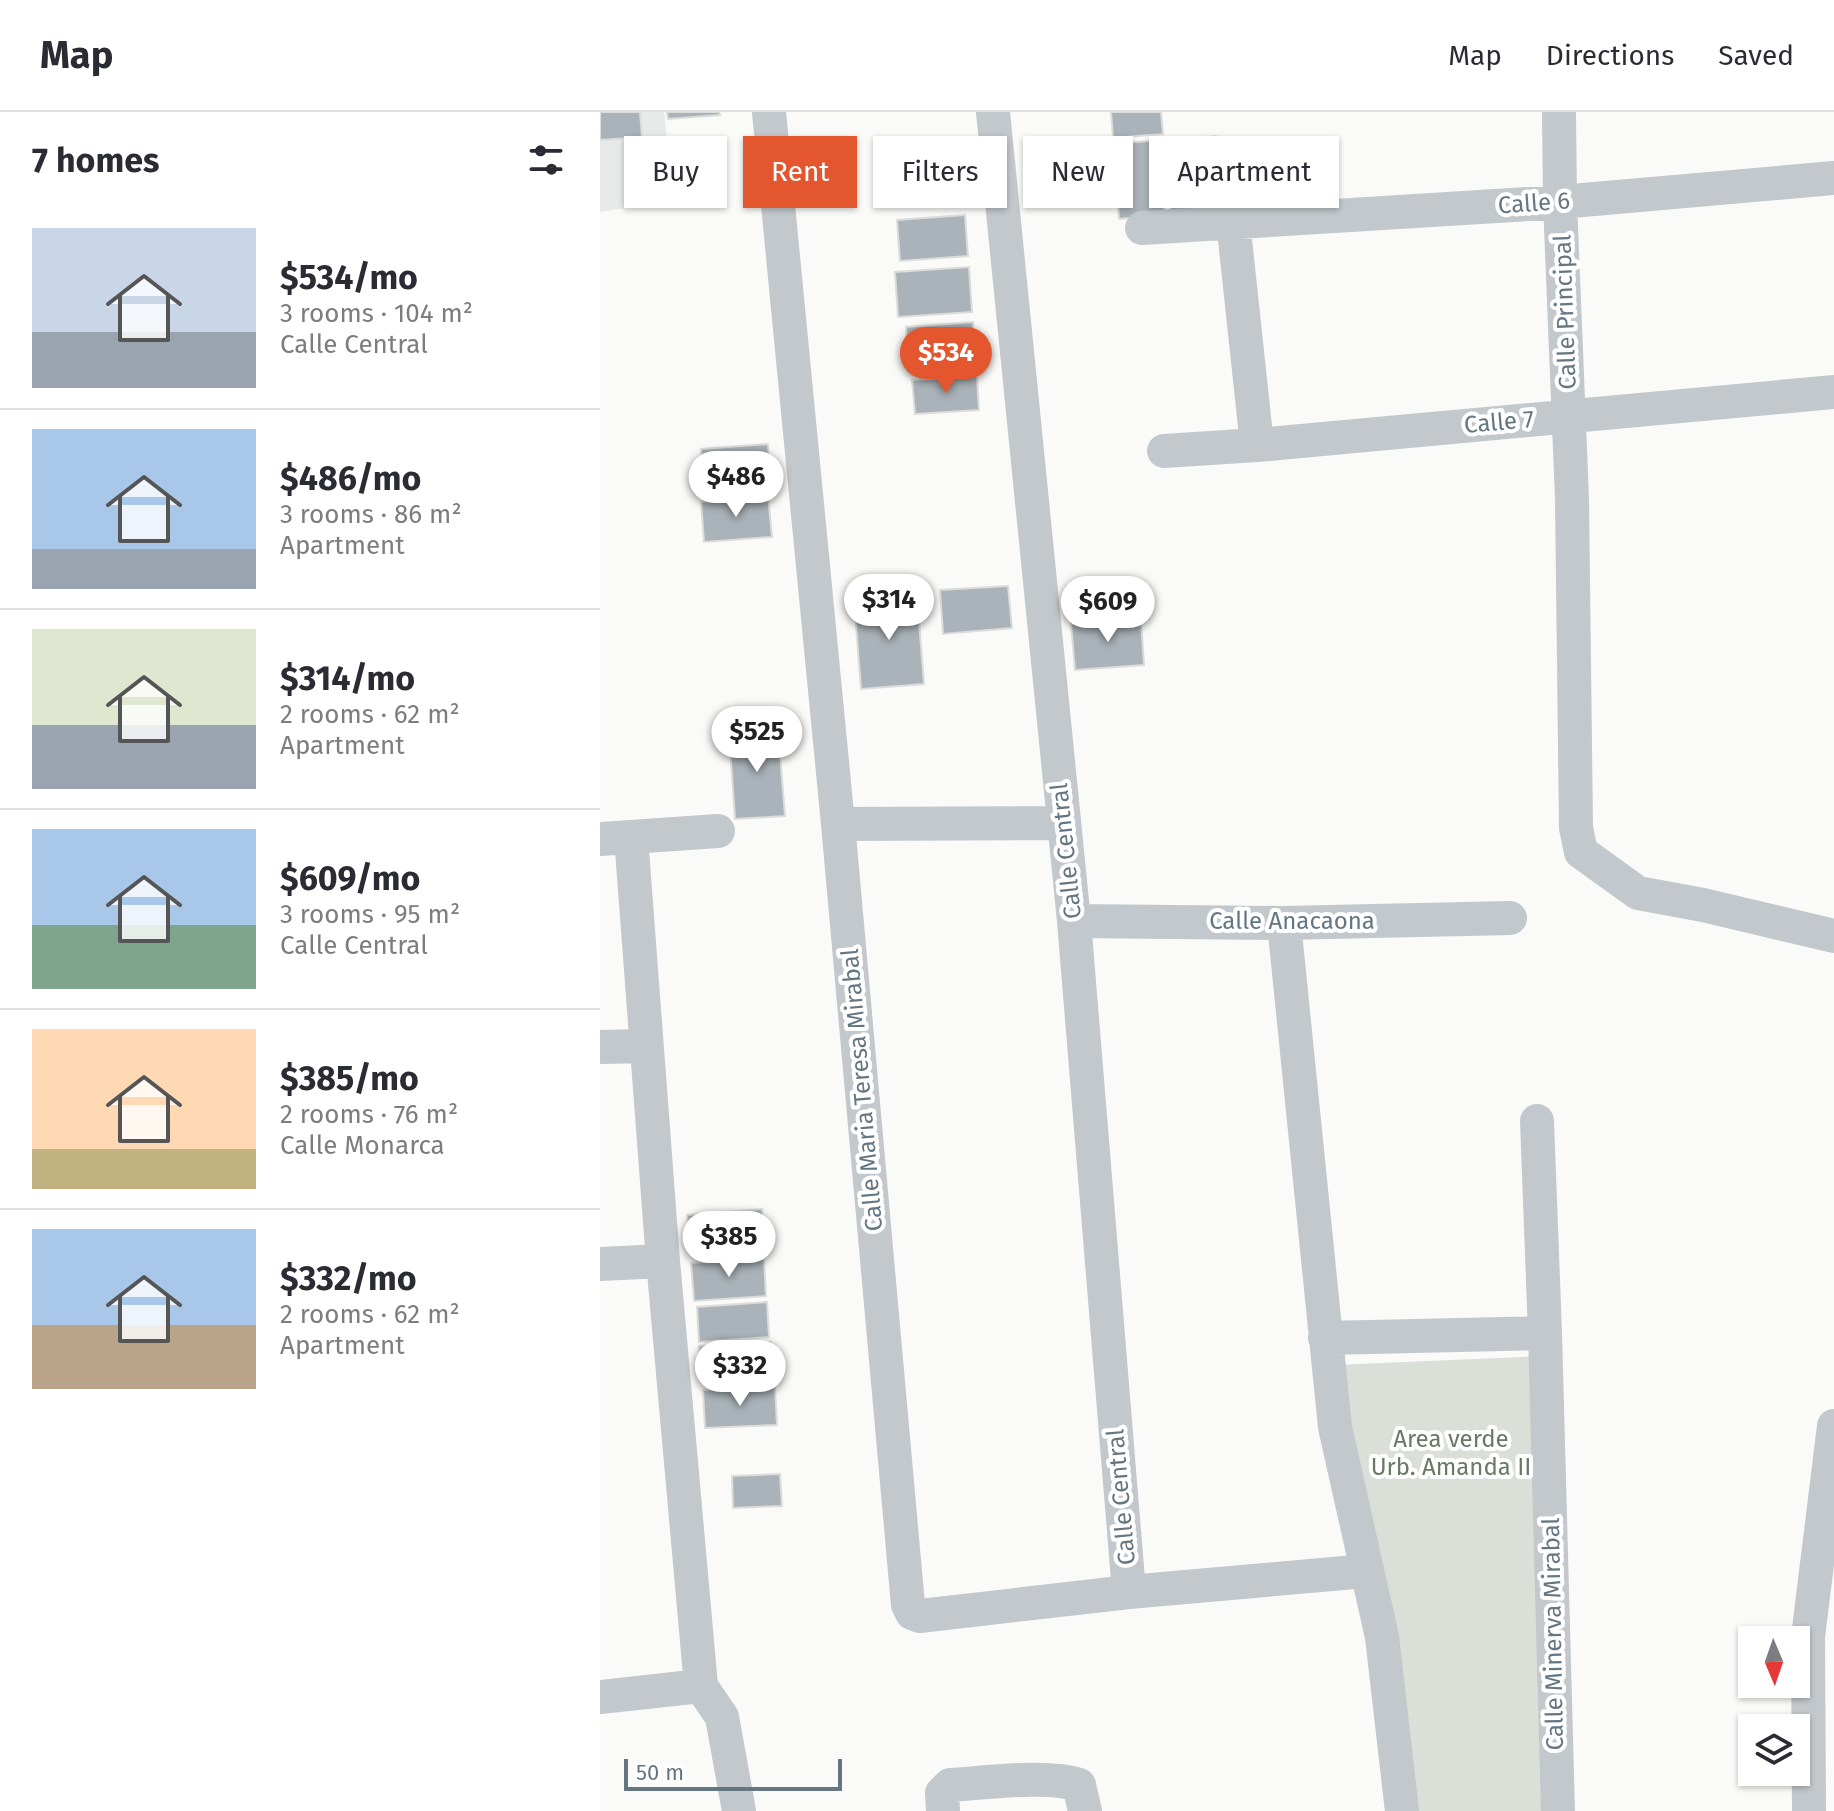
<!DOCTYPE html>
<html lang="en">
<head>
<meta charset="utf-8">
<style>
  :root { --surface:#fff; --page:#f7f7f7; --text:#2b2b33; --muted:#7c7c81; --line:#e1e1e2; --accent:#e4572e }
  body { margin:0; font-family:"Fira Sans",sans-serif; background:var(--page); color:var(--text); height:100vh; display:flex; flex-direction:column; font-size:30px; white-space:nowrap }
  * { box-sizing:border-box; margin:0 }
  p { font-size:26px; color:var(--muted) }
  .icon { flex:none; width:44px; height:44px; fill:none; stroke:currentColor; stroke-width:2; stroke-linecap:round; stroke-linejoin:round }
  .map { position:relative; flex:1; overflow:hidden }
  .details { display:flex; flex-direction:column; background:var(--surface); width:600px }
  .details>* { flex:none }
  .banner { position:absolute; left:24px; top:24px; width:760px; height:72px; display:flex; gap:16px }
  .needle { width:52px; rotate:178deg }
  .controls { position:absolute; left:1138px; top:1514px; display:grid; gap:16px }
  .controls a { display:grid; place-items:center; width:72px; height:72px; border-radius:0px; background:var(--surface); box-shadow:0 2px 6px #0004; font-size:40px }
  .scale { position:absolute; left:24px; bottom:20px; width:218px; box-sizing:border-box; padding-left:8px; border:4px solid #657683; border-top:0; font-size:22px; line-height:28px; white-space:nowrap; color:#657683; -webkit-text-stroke:6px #fff; paint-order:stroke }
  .price { position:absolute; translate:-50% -68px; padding:0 18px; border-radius:28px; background:#fff; color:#222; font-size:26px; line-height:52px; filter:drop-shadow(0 2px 4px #0008) }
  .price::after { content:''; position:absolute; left:50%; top:48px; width:24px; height:18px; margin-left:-12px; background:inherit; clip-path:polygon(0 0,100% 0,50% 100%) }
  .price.on { background:var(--accent); color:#fff }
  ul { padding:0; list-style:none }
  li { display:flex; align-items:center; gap:24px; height:200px; padding:0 32px }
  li+li { border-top:2px solid var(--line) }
  li span { display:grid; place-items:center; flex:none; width:224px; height:160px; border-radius:0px; color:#555 }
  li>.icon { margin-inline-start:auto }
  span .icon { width:96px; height:96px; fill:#fffc; stroke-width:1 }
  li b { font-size:34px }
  h2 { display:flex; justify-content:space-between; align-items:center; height:96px; padding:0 32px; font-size:34px }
  .tag { padding:0 28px; border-radius:0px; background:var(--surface); box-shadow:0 2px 6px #0004; font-size:28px; line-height:72px }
  .tag.on { background:var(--accent); color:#fff }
  header { display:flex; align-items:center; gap:48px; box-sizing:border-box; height:112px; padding:0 40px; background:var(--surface); border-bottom:2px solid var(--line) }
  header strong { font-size:38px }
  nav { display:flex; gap:44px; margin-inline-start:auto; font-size:28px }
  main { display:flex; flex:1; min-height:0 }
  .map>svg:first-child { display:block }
  .built { fill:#e8e9e9 }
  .green { fill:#dadfd7 }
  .building { fill:#aab3b9; stroke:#dcdcda; stroke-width:2 }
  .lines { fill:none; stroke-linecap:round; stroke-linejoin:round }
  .minor { stroke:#c3c8cc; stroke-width:34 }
  .labels { text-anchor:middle; stroke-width:8; stroke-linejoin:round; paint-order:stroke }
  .street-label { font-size:24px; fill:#657683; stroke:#fff }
  .park-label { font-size:24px; fill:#687a64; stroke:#fff }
</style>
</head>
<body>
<header>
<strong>Map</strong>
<nav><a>Map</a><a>Directions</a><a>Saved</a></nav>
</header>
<main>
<section class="details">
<h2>7 homes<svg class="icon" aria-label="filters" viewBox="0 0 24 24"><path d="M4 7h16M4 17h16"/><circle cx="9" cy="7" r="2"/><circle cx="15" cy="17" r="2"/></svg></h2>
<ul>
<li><span style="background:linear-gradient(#c9d6e8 65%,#9aa5b1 0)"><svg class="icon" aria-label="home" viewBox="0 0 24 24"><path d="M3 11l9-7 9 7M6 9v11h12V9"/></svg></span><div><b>$534/mo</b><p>3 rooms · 104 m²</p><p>Calle Central</p></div></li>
<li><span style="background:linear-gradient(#a9c7e8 75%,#9aa5b1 0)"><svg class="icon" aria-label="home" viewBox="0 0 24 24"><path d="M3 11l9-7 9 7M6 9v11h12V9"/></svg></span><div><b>$486/mo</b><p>3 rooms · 86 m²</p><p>Apartment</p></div></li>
<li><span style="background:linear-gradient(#dfe7d0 60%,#9aa5b1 0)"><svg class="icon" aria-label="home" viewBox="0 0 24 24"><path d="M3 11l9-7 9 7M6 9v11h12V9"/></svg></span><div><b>$314/mo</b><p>2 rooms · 62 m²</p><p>Apartment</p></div></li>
<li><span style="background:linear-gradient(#a9c7e8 60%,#7fa58c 0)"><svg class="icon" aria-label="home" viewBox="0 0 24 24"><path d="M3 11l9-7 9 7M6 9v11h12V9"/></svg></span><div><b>$609/mo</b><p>3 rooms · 95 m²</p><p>Calle Central</p></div></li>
<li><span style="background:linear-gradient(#ffd9b3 75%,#c2b280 0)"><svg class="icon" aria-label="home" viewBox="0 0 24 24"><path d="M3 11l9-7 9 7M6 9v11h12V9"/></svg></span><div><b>$385/mo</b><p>2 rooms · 76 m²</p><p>Calle Monarca</p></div></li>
<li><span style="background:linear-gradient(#a9c7e8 60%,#b9a48a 0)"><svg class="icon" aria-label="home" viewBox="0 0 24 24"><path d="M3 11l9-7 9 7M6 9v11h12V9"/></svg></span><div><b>$332/mo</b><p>2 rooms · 62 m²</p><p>Apartment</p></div></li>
</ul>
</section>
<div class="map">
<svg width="1234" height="1699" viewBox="0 0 1234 1699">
  <rect width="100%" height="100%" fill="#fafaf8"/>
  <path class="built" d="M0,0H64L73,89L0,100Z"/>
  <path class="green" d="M943,1244L945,1699H813L737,1253Z"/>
  <path class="building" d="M0,0H40L42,25L0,28Z
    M67,0H119L120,3L68,7Z
    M511,0H561L563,22L513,26Z
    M616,24L622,100L571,104L566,29Z
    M559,28L565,103L519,107L513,32Z
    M365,103L368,144L300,149L297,108Z
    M369,155L372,200L298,205L295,160Z
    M373,210L375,247L308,252L306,215Z
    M377,264L379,298L315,302L312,268Z
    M168,332L171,373L104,378L101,337Z
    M168,384L172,425L104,430L101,390Z
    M408,474L412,516L343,522L340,478Z
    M317,483L324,572L261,577L254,488Z
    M541,507L544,553L475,558L471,512Z
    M178,617L185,704L135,707L129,621Z
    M162,1097L166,1138L91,1143L87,1103Z
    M164,1146L166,1184L94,1189L91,1151Z
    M167,1190L169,1225L99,1230L97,1195Z
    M171,1230L173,1267L102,1271L99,1234Z
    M175,1275L177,1313L105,1316L103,1278Z
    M180,1362L182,1394L133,1396L132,1364Z"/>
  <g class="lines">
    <path class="minor" d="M169,0L238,712L308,1493L312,1501L320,1504L529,1480L766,1459
      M393,0L474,809L529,1480
      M959,0L960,90L972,387L976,716L981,740L1038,781L1103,793L1234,824
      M633,109L657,333
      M542,116L960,90L1234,66
      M564,339L657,333L1234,280
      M238,712L462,711
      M31,725L63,1149L101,1574L122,1605L139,1699
      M0,727L118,719
      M474,809L684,811L910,806
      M684,811L735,1315L782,1525L802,1699
      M0,935L46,934
      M937,1009L945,1221L958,1699
      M0,1152L63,1149
      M725,1226L945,1221
      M0,1585L101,1574
      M343,1699L342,1681L350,1673C384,1671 448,1662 479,1673L485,1699
      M1209,1699L1208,1525L1234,1314"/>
  </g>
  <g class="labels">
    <g class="street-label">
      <text transform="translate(934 91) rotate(-4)" y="8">Calle 6</text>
      <text transform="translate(965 200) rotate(-92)" y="8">Calle Principal</text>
      <text transform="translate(899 310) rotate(-5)" y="8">Calle 7</text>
      <text transform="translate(466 739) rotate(-96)" y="8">Calle Central</text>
      <text x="692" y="817">Calle Anacaona</text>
      <text transform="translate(262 978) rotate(-95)" y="8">Calle Maria Teresa Mirabal</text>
      <text transform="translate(521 1385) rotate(-95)" y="8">Calle Central</text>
      <text transform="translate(953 1522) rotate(-91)" y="8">Calle Minerva Mirabal</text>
    </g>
    <g class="park-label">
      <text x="851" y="1335">Area verde<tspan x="851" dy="28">Urb. Amanda II</tspan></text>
    </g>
  </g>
</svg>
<div class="controls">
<a><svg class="needle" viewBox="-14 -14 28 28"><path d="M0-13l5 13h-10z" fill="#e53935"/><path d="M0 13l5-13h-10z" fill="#7c7c81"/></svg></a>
<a><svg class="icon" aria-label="layers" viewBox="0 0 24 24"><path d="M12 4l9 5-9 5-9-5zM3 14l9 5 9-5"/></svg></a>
</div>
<div class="scale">50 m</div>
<b class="price on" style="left:346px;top:283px">$534</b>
<b class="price" style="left:136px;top:407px">$486</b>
<b class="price" style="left:289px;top:530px">$314</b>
<b class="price" style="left:508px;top:532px">$609</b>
<b class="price" style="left:157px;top:662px">$525</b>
<b class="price" style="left:129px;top:1167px">$385</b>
<b class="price" style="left:140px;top:1296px">$332</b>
<div class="banner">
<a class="tag">Buy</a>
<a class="tag on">Rent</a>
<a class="tag">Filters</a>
<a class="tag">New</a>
<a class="tag">Apartment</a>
</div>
</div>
</main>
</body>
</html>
